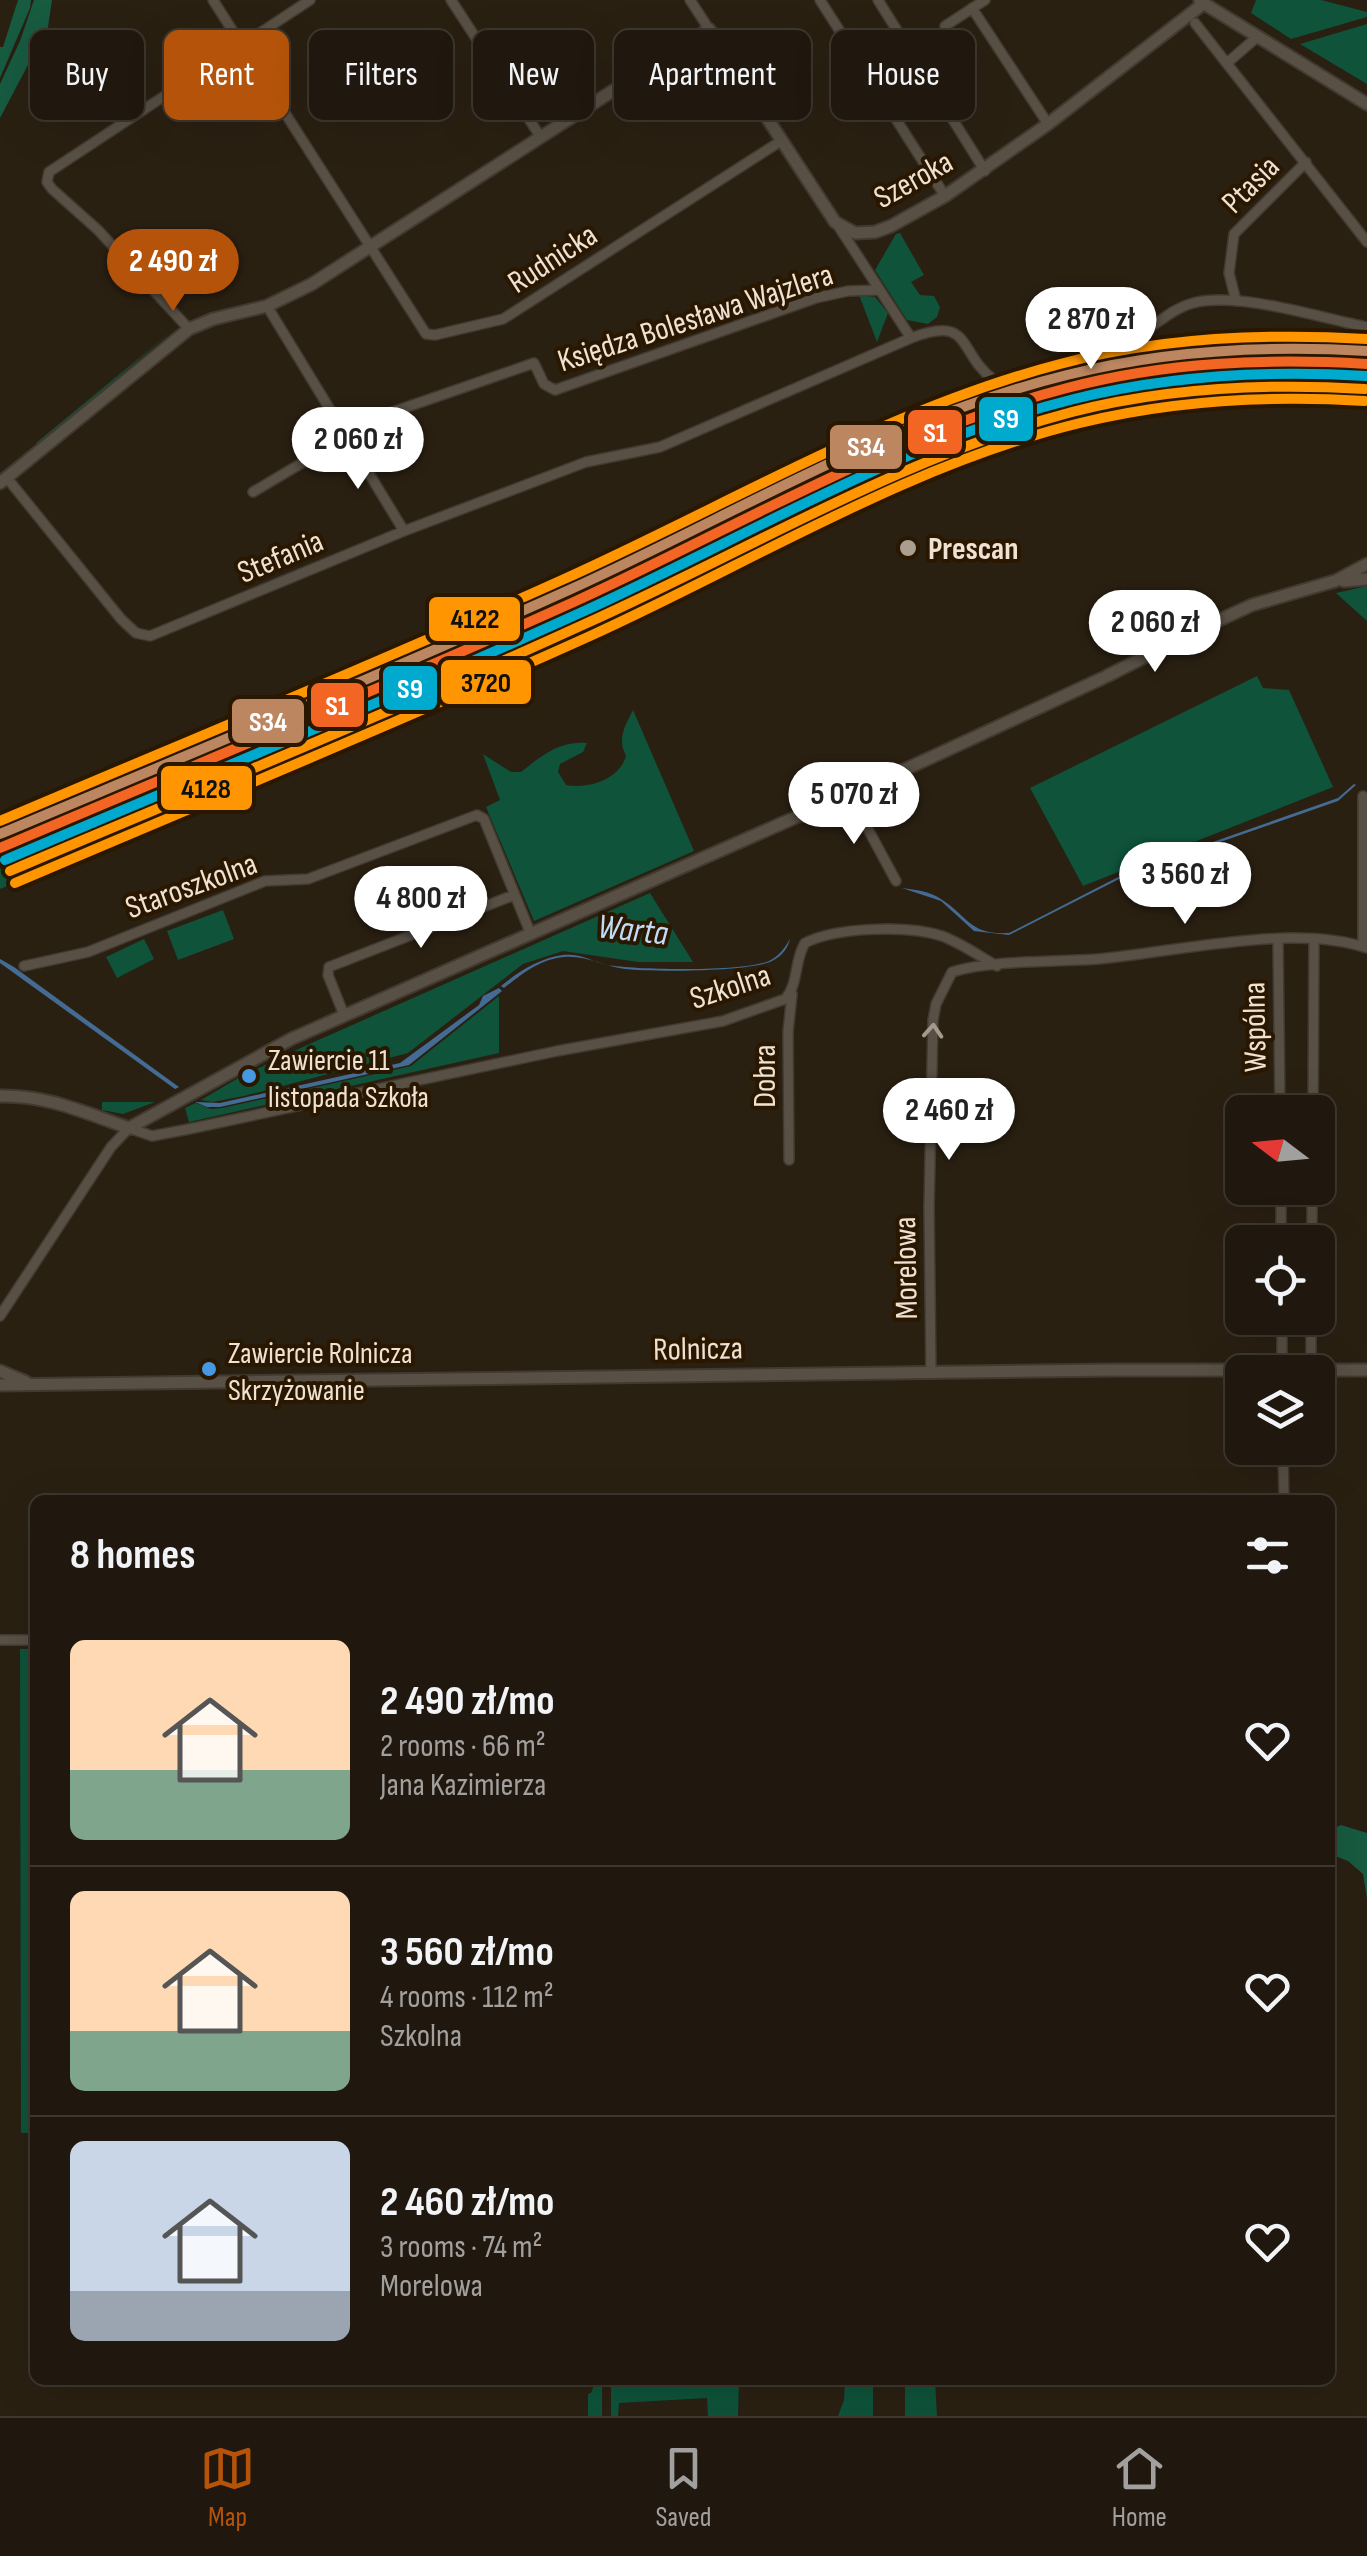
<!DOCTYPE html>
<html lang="en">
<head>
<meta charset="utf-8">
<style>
  :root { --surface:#20180e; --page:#2d251c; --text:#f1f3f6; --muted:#a2a09e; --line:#3d372e; --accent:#b45309 }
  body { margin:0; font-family:"Sofia Sans Condensed",sans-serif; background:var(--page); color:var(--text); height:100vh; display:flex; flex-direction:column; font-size:38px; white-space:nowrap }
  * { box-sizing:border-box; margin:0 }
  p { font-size:32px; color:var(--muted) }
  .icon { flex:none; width:55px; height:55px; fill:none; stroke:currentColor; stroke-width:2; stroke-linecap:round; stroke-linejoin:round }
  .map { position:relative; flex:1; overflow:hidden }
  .side { position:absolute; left:30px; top:1495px; width:1305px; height:890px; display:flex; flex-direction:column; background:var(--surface); border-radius:15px; box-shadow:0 10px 40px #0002,0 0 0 2px var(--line) }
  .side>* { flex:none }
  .hud { position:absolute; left:30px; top:30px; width:1308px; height:90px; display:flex; gap:20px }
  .needle { width:65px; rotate:286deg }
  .tools { position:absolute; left:1225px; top:1095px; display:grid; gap:20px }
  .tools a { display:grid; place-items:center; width:110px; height:110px; border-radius:15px; background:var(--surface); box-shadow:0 10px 40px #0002,0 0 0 2px var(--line); font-size:50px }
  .price { position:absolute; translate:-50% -85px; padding:0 22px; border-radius:35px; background:#fff; color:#222; font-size:32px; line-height:65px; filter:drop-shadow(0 2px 5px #0008) }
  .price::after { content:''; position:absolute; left:50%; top:60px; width:30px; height:22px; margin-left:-15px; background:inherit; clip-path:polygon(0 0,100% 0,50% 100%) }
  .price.current { background:var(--accent); color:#fff }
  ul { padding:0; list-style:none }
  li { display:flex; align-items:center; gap:30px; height:250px; padding:0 40px }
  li+li { border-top:2px solid var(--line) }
  li span { display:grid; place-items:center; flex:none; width:280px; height:200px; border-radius:15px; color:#555 }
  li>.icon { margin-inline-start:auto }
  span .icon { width:120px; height:120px; fill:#fffc; stroke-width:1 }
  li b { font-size:42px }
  h2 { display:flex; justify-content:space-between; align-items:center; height:120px; padding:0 40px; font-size:42px }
  .chip { padding:0 35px; border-radius:15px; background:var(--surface); box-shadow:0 10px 40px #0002,0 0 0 2px var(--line); font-size:35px; line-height:90px }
  .chip.current { background:var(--accent); color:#fff }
  .dock { display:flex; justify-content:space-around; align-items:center; height:140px; border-top:2px solid var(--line); background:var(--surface); font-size:28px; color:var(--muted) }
  .dock a { display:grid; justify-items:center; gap:5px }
  .dock .current { color:var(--accent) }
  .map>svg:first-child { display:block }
  .green { fill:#0e533a }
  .forest { fill:#175b41 }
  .water { fill:#436b93 }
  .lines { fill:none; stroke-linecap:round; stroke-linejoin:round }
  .minor-casing { stroke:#423a30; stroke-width:12 }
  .tertiary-casing { stroke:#423a30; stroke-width:15 }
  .minor { stroke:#585045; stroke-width:9 }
  .tertiary { stroke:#585045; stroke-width:11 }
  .rail-1-casing { stroke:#2a1700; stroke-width:18 }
  .rail-2-casing { stroke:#2a1700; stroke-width:18 }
  .rail-3-casing { stroke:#2a1700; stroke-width:18 }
  .rail-4-casing { stroke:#2a1700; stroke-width:18 }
  .rail-5-casing { stroke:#2a1700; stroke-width:18 }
  .rail-6-casing { stroke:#2a1700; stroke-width:18 }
  .rail-1 { stroke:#f26522; stroke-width:10 }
  .rail-2 { stroke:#00a9ce; stroke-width:10 }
  .rail-3 { stroke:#bb8660; stroke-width:10 }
  .rail-4 { stroke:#ff9500; stroke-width:10 }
  .rail-5 { stroke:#ff9500; stroke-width:10 }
  .rail-6 { stroke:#ff9500; stroke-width:10 }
  .oneway { stroke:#a4998c }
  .poi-dot { fill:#aa9e8f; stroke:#2a1700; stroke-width:4 }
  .bus-dot { fill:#4699e1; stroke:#2a1700; stroke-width:4 }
  .labels { text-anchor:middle; stroke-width:8; stroke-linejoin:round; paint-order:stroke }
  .bus-label { font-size:30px; fill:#efe2d3; stroke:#2a1700; text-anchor:start }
  .street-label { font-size:32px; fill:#efe2d3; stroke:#2a1700 }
  .poi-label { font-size:32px; font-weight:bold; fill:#efe2d3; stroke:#2a1700; text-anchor:start }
  .water-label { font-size:35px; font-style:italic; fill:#c2dbf7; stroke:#2a1700 }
  .line-badge { stroke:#2a1700; stroke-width:4 }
  .badge-label { font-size:28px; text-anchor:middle; font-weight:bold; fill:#fff }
  .pale-badge-label { font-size:28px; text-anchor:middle; font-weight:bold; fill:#111 }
</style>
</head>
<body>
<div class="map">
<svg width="1367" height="2416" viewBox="0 0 1367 2416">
  <rect width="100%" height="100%" fill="#2a2012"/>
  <path class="green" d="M1256,0H1321L1367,12V17L1291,39L1251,13Z
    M1367,24V84L1300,44Z
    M900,233L924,275L911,282L920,295L934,296L940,307L937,317L928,324L907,320L875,270L896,234Z
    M859,295L875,297L888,313L877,342Z
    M178,326L39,444L36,443Z
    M1367,586V621L1336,593Z
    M1257,676L1263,688L1289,690L1333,787L1083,886L1030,788Z
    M633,710L694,851L534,921L486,807L500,800L483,754L511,772H521C541,756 560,740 587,743L583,752L560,764L558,772L566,785C588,789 619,780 626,756C617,738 625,726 633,710Z
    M45,858L70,860L0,889V869L15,862Z
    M650,893L693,962H638L563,951L523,964L408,1053L244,1096L212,1102L201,1100L240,1077L243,1082L255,1075L253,1071L305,1046Z
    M223,910L234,939L178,960L167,931Z
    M144,939L154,959L117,978L106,957Z
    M499,996V1053L189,1122L185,1108L196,1103L211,1109L222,1108L411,1066Z
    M102,1102H155L123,1114L102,1110Z
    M20,1649H35V2133H21Z
    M596,2380H602V2416H588V2394L591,2393Z
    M611,2380H739L738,2416H708L707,2398L619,2403L618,2416H611Z
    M845,2380H873V2416H838L844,2400Z
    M905,2380H935L937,2416H905Z"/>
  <path class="forest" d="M18,0H31L30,8L0,78V47H3Z
    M34,0H52L48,27L0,118V84L20,41Z
    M1341,1825L1367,1833V1899L1363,1874L1348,1861L1330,1854V1830Z"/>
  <path class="water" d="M1354,784L1356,785L1338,801L1131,873L1009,935L974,931L941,901L902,888C916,890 929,891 941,899C969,917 969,935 1009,933L1130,871L1338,798Z
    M790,939C788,948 782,956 772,961C749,972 652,972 625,969C604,966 585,955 564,957C540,959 522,974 504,988L501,986C519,971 540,958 563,955C580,953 591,961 607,965C637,970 742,972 769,961C779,956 785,948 790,939Z
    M0,959L14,967L179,1087L175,1089L0,963Z
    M499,988L502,991L497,995L409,1065L220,1107H207L195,1102L220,1103L400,1063L479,1005L483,996Z"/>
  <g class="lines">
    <defs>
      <path id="minor" d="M213,0L426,334L435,335L503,319L781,141
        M451,0L540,136
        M690,0L709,29
        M820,0L945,196
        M878,0L985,171
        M972,8L1048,124
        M1195,23L1367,242
        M945,26L985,0
        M1227,63L1256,38
        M837,224L911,338C973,314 957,353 994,380C1024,379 1111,348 1140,333C1158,324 1173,308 1193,303C1238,291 1320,318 1367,327
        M1236,301L1229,273L1234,234L1306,162
        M267,306L404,531
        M189,329L98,230L52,189L47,182L49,172L310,0
        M7,478L121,619L136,633L150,636L404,531L586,462L660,447L911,338
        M253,492L381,416L534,363L544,384L555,390L816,298L848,291L878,290
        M849,794L896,881
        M1278,940L1280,1112
        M1363,946V796
        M24,966L88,952L265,881L308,879L477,815L484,819L530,932
        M344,1015L328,975L329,967L514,895
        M1313,1112L1314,939
        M789,1160L788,1032L792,994
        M1281,1188V1242
        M1312,1242V1188
        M0,1316L111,1147L129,1128L152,1136L189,1129L557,1051L723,1021L785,999C799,984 794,960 805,943C836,927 908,925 942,936C961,943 979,956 997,966
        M1282,1318V1372
        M1311,1370V1318
        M931,1373L929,1207L933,1020L936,1004L952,972C991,960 1055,962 1098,959C1175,952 1294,923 1367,948
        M1283,1448L1284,1500
        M0,1640H35"/>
      <path id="tertiary" d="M1200,1L1367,104
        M0,483L189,329L213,319L267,306L312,284L709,29L835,222L855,233L875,232L891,226L945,196L1048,124L1203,4
        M1344,581L1367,579
        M1189,634L1252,605L1335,581L1367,564
        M1107,676L1184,637
        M0,1096C48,1095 85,1113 129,1128L291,1039L908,768L1103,678
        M0,1371L26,1382
        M0,1385L1113,1370H1367"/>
    </defs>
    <use href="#minor" class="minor-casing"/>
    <use href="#tertiary" class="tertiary-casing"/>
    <use href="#minor" class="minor"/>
    <use href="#tertiary" class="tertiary"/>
    <defs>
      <path id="rail-1" d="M0,848C192,766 386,687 576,601C738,527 894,433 1067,388C1166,362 1266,358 1367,364"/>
      <path id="rail-2" d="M5,860C197,778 391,699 582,612C743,539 900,442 1074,399C1170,375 1267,370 1366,376"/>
      <path id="rail-3" d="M0,834C190,754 381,675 569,590C733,516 891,418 1067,375C1166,350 1266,345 1367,351"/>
      <path id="rail-4" d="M10,871C203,789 397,710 587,623C747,551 901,457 1072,412C1169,387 1267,383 1365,389"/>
      <path id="rail-5" d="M0,821C188,741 376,664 562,580C727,506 884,410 1060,364C1160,337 1264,333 1367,339"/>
      <path id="rail-6" d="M15,883C207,801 400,722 590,636C751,563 907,465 1080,423C1174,400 1268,395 1365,401"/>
    </defs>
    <use href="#rail-1" class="rail-1-casing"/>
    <use href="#rail-2" class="rail-2-casing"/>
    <use href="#rail-3" class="rail-3-casing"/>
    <use href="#rail-4" class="rail-4-casing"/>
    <use href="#rail-5" class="rail-5-casing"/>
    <use href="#rail-6" class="rail-6-casing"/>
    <use href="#rail-1" class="rail-1"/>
    <use href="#rail-2" class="rail-2"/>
    <use href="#rail-3" class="rail-3"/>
    <use href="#rail-4" class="rail-4"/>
    <use href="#rail-5" class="rail-5"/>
    <use href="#rail-6" class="rail-6"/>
  </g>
  <defs><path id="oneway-chevron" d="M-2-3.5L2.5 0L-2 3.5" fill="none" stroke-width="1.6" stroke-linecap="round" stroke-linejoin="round" transform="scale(2.5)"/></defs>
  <use class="oneway" href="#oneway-chevron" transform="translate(933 1031) rotate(-86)"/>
  <circle class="poi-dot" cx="908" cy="548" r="10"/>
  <g class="bus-dot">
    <circle cx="249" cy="1076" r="9"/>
    <circle cx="209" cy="1369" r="9"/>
  </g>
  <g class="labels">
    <g class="bus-label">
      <text x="268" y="1070">Zawiercie 11<tspan x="268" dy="37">listopada Szkoła</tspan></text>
      <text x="228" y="1363">Zawiercie Rolnicza<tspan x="228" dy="37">Skrzyżowanie</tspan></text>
    </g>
    <g class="street-label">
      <text transform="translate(913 179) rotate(-29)" y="11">Szeroka</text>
      <text transform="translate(1250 184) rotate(-45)" y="11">Ptasia</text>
      <text transform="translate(552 258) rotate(-33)" y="11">Rudnicka</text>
      <text transform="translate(695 317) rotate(-18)" y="11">Księdza Bolesława Wajzlera</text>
      <text transform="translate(280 556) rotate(-23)" y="11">Stefania</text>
      <text transform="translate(191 885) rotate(-20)" y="11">Staroszkolna</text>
      <text transform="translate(730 986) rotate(-18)" y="11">Szkolna</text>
      <text transform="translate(1254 1027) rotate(-91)" y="11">Wspólna</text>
      <text transform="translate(764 1076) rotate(-90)" y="11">Dobra</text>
      <text transform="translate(905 1268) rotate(-91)" y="11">Morelowa</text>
      <text transform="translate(698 1348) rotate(-1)" y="11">Rolnicza</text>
    </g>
    <g class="poi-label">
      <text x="928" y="559">Prescan</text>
    </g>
    <g class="water-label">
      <text transform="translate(633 929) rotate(6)" y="12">Warta</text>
    </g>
  </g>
  <g class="line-badge">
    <rect x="977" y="395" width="58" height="48" rx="10" fill="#00a9ce"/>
    <rect x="906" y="408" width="58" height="48" rx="10" fill="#f26522"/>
    <rect x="828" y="423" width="76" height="48" rx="10" fill="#bb8660"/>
    <rect x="427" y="595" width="95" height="48" rx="10" fill="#ff9500"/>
    <rect x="439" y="658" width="94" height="48" rx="10" fill="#ff9500"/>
    <rect x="381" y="664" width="58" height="48" rx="10" fill="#00a9ce"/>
    <rect x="309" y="681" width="57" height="48" rx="10" fill="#f26522"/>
    <rect x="230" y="697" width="76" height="48" rx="10" fill="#bb8660"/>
    <rect x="159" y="764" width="95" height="48" rx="10" fill="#ff9500"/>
  </g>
  <g class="badge-label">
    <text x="1006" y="428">S9</text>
    <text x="935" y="442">S1</text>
    <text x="866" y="456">S34</text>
    <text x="410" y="698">S9</text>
    <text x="337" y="715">S1</text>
    <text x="268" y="731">S34</text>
  </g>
  <g class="pale-badge-label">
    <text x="475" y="628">4122</text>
    <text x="486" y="692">3720</text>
    <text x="206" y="798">4128</text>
  </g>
</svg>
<div class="tools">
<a><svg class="needle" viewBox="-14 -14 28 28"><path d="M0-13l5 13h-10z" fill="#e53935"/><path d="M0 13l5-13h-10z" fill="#a2a09e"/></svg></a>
<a><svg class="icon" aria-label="locate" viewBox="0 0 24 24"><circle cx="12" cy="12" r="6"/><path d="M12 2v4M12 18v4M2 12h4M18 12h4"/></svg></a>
<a><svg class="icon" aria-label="layers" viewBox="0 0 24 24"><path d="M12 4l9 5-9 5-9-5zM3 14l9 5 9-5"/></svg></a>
</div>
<b class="price current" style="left:173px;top:314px">2 490 zł</b>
<b class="price" style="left:1091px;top:372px">2 870 zł</b>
<b class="price" style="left:358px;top:492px">2 060 zł</b>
<b class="price" style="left:1155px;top:675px">2 060 zł</b>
<b class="price" style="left:854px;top:847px">5 070 zł</b>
<b class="price" style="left:1185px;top:927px">3 560 zł</b>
<b class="price" style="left:421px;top:951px">4 800 zł</b>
<b class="price" style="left:949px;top:1163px">2 460 zł</b>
<div class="hud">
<a class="chip">Buy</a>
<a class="chip current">Rent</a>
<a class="chip">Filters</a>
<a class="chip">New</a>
<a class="chip">Apartment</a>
<a class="chip">House</a>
</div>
<section class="side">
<h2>8 homes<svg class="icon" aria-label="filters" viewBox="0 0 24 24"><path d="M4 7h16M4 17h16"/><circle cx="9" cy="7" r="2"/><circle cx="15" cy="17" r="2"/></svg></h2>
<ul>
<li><span style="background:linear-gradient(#ffd9b3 65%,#7fa58c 0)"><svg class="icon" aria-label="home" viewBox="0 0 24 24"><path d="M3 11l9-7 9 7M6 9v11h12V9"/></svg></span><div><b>2 490 zł/mo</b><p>2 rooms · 66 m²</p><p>Jana Kazimierza</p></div><svg class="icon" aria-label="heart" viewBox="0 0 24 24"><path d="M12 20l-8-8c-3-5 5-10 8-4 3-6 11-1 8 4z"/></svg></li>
<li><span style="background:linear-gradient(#ffd9b3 70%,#7fa58c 0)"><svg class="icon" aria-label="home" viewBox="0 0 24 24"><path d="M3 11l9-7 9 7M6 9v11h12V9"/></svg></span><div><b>3 560 zł/mo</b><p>4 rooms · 112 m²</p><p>Szkolna</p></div><svg class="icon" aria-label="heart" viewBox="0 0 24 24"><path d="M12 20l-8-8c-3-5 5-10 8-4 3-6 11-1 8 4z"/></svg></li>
<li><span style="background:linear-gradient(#c9d6e8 75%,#9aa5b1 0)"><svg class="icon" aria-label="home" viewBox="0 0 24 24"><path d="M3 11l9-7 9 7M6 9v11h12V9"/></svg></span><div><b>2 460 zł/mo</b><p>3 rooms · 74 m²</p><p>Morelowa</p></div><svg class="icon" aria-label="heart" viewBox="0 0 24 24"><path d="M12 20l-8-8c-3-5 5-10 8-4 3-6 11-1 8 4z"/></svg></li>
</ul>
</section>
</div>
<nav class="dock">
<a class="current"><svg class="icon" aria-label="map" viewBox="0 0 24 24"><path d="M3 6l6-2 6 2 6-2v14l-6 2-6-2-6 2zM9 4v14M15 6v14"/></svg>Map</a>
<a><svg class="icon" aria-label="saved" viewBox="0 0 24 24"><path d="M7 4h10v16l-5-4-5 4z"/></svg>Saved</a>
<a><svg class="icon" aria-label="home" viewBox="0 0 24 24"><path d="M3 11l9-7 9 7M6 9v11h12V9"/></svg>Home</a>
</nav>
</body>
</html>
